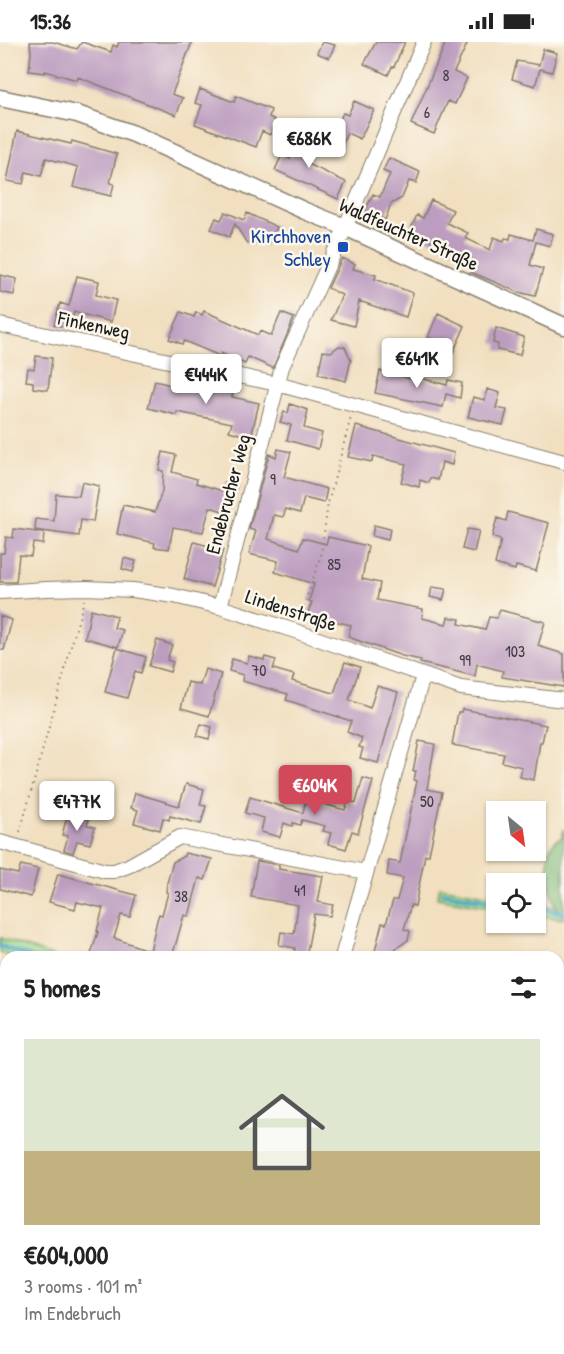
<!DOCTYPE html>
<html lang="en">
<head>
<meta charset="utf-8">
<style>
  :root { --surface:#fff; --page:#f6f6f6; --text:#222; --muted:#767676; --accent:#d1495b }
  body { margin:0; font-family:"Patrick Hand",sans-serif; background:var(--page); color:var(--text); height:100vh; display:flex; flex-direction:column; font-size:22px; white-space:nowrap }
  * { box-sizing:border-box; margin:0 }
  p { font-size:20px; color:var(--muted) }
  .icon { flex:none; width:33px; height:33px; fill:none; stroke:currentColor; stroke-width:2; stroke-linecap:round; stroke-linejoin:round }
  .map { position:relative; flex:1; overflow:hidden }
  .details { position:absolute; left:0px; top:909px; width:564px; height:404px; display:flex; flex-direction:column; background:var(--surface); border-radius:18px 18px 0 0; box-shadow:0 2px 4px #0004 }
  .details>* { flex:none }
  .needle { width:39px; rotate:151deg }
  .fabs { position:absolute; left:486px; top:759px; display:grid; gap:12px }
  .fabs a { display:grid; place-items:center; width:60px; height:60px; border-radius:0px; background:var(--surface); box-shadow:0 2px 4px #0004; font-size:30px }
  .price { position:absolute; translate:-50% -51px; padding:0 14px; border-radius:6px; background:#fff; color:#222; font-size:20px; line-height:39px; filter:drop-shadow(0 2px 3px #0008) }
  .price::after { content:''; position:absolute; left:50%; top:36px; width:18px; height:14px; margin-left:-9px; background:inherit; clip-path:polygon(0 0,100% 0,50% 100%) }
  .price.active { background:var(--accent); color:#fff }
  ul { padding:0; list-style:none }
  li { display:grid; align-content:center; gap:12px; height:318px; padding:0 24px }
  li span { display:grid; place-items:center; height:186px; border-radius:0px; color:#555 }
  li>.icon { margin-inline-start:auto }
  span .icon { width:108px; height:108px; fill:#fffc; stroke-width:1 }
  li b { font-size:26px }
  h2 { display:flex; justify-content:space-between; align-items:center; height:72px; padding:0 24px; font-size:26px }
  .status { display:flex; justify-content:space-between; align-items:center; height:42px; padding:0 30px; background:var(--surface); direction:ltr }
  .status svg { height:16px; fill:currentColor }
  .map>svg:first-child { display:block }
  .green { fill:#a2dc8f; stroke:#5f7c56; stroke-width:1.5 }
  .forest { fill:#81bc7a; stroke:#4e6c4b; stroke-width:1.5 }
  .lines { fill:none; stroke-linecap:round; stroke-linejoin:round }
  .stream { stroke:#4ca4c9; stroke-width:4.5 }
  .building { fill:#bc9cbf }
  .service-casing { stroke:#867e6e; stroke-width:9 }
  .minor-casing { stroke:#867e6e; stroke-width:16 }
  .tertiary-casing { stroke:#867e6e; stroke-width:19 }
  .path { stroke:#867e6e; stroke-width:2; stroke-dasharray:1.5 4.5; stroke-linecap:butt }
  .service { stroke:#fff; stroke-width:7 }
  .minor { stroke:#fff; stroke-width:14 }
  .tertiary { stroke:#fff; stroke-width:16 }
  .transit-dot { fill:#1a4fb4; stroke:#fbf7ec; stroke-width:2 }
  .labels { text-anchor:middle; stroke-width:5; stroke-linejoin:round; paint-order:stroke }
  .number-label { font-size:16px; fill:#443c45 }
  .street-label { font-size:20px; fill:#1c1c1c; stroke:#fbf7ec }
  .transit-label { font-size:20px; fill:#164399; stroke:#fbf7ec; text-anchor:end }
</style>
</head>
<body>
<div class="status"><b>15:36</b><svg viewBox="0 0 49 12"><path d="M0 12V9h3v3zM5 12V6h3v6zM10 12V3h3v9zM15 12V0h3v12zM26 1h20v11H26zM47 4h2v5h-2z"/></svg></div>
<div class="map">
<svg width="564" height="1312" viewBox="0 0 564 1312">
  <rect width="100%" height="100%" fill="#fbf7ec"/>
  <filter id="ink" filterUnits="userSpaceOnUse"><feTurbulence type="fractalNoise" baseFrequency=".0167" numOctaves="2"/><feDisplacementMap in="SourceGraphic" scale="12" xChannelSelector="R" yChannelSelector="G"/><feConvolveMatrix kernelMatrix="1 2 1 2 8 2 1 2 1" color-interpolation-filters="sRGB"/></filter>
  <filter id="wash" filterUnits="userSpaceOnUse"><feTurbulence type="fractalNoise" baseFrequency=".008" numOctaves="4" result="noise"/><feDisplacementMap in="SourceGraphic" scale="24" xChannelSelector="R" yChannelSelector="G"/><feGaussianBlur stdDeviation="1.35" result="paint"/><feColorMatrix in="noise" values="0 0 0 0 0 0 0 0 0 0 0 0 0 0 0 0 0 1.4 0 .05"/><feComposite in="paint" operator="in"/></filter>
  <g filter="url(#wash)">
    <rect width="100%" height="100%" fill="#f1dfbf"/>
    <path class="green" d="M440,845L496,855V866L437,856Z
      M536,862L555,865L560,872L564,873V877L536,873Z
      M0,896L55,915H12L0,911Z
      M558,1050L564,1051V1202L558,1201Z"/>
    <path class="forest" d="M564,787V873C549,867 544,818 551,804C553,800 558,797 562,795Z
      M0,1135L6,1138V1175L0,1191Z
      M6,1247V1306L38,1307L36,1312H0V1263Z"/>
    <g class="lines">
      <path class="stream" d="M443,851L496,860
        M536,866L564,871
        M0,904L31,915
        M558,1013L564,1014"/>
    </g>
    <g id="blocks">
      <path class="building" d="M30,0H53L77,7L82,0L111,10L113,3L117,5L119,0H192L172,52L183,56L176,73L78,35L77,38L45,29V31L29,29L31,11Z
        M322,0L335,3L329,16L317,11Z
        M376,0H405L394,25H392L388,33L364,22Z
        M446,0H468L454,30L467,36L455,62L448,59L434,92L411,82Z
        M543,7L557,11L552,30L540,27L535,44L512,37L517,19L539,23Z
        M200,47L234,60L236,54L271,68L269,75L275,78L270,93L262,89L256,105L195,82L202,63L195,61Z
        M354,59L374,68L360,97L347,91L341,106L326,99L333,84L336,85L343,71L348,73Z
        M17,89L71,102L72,99L117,112L110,141L114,142L111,154L73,145L78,125L46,116L41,134L26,130L23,142L7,139Z
        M303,89L318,96L306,121L346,140L338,157L275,128L282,113L290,117Z
        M389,116L420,130L416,141L409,139L402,156L391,162L385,178L365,169L373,152L380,155L390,132L383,129Z
        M431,158L453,168L447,181L468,191L465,196L490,208L494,195L504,199L505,196L510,197L511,192L533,198L536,187L553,192L550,204L536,200L530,223L543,227L535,254L518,250L471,230L475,219L410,189L417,173L423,176Z
        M225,170L244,178L247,171L277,185L269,202L263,200L262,202L256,200L251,203L246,200L235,182L229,195L211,187L216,176L221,178Z
        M342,216L355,222L353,227L376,233L375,237L413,251L406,275L359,259L354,284L331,278L342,253L328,246Z
        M0,233L17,237L14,253L0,250Z
        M77,234L99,239L96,253L116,258L111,280L74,270L70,286L54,283L60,261L69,264Z
        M204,269L258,293L260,289L271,294L281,271L294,276L273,326L248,315L245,322L221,311L220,314L184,299L182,302L169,297L181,270L194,275L196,270L202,273Z
        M438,271L465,284L452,313L442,308L444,302L428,295Z
        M496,286L524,295L520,313L497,308L498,302L493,301Z
        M339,304L345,305L351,318L346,339L318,332L323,309L331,310Z
        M36,314L52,316L48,348L33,346V340L26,339L28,326L34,327Z
        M380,329L411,337L412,334L447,343L448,338L462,341L460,356L446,352L443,365L375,351Z
        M155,339L183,346L185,341L216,349L217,346L233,349L232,355L259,361L251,395L229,389L232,381L177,370V373L148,366Z
        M487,347L500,351L496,366L507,368L503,383L468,375L473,355L485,358Z
        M290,362L308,368L304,386L322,391L318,407L287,398L291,383L280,380L284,370L288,371Z
        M356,384L454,411L452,423L442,420L438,438L430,436L429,441L420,438L419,445L401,440L406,422L373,414L372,420L348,415Z
        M278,407L291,410L284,435L327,447L324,461L304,456L300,471L286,467L283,475L274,473L268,497L299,507L303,496L326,502L328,495L368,504L362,537L380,541L377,558L423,567L422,576L446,582L448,575L460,577L459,582L485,588L489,575L497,576L500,568L545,580L538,604L564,612V645L502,635L503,629L477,622L475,634L420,621L421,618L402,614L348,595L351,583L321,576L320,578L307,573L312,560L309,559L314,542L275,530L278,519L249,512L256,489L249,487L269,412L276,415Z
        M163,410L176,413L172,430L197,437L196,441L223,449L225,441L237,444L229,471L210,465L203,490L173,485L169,507L154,505L155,501L117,492L123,463L155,470L162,449L163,429L159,428Z
        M82,440L99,444L93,480L81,478L79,494L35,488L36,477L54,479L56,452L79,454Z
        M508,470L549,481L536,529L516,524L515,528L495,522L501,498L492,495L497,476L506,479Z
        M374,483L390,487L388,498L372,494Z
        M14,487L44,491L43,502L33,501L31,514L19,513L16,540H0V511H4L6,495L13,496Z
        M467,487L479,489L474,510L462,507Z
        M194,500L223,508L212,545L184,537Z
        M124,516L136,519L133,530L122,527Z
        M432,545L446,547L443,558L430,555Z
        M91,567L117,574L114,586L123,588L118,605L85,596Z
        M0,574L12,578L4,608H0Z
        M157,598L172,603L167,618L173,620L170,630L149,624Z
        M117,606L146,615L141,631L135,629L127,656L105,650Z
        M249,614L264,618L265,615L276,618L273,627L294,633L292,639L334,651L345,620L360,625L349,658L370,666L377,644L398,650L378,721L360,716L363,706L359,705L362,696L347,690L351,679L286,658L288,652L242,639L243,633L229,629L232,617L247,621Z
        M205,627L221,632L209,674L181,666L188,640L200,643Z
        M462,667L546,683L542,700H540L534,738L520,735L522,725L502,720L504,712L452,703L458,670H461Z
        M201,682L212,685L209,697L197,694Z
        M419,699L435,702L427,747L442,750L429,813H425L415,864L411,863L404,887L410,889L408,898L391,910L390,913L375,909L382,881L386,882L393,858H397L403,836L387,833L389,819L400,821L417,739L414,738L416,729H413Z
        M363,736L373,739L358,791L352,789L346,807L328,802L331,791L323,789L325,784L302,778L300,783L293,781L292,784L284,781L280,795L261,790L264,776L245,771L250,755L303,771L306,757L345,768L348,759L356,761Z
        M186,742L204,747L200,763L206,764L201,782L170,774L169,778L163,776L160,788L134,781L138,768L131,766L135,751L179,764Z
        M68,771L89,778L87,783L95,785L90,802L77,799L73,811L64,808L68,794L62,793Z
        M185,811L212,817L205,838L199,836L189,874L184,873L172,915H90L98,890L97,889L103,866L77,860L75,867L49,860L58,832L136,853L130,875L121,873L114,896L150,909L157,878L159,872L162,873L168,851L166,850L167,841L173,820L184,814Z
        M257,819L279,823V827L323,834L318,860L333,863L330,874L314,872L306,915H294L295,906L279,903L281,890L294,892L298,863L251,855Z
        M21,823L38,827L31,855L0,847V828L18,832Z"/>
    </g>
  </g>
  <g filter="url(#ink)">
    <use href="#blocks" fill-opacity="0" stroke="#867e6e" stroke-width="1.5"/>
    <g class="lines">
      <defs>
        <path id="service" d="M0,1130L6,1132"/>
        <path id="minor" d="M0,283L277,342L564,420
          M0,550L46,547L86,546L133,548L174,554L220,565L295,589L461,646L564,658
          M220,565L282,325L342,193L424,0
          M0,800L105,829H114L128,824L180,795L366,830
          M342,915L423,634
          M0,1016L6,1018
          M558,1304H564
          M206,1311L285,1306
          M114,1312L116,1306
          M473,1312L475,1306"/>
        <path id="tertiary" d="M0,56L77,72L134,92L305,169L345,185L564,284"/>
      </defs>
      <use href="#service" class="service-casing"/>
      <use href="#minor" class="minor-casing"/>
      <use href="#tertiary" class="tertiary-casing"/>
      <path class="path" d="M300,576L321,513L328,461L351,375
        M20,790L84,558
        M558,1234L564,1235"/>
      <use href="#service" class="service"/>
      <use href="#minor" class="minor"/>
      <use href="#tertiary" class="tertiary"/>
    </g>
  </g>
  <rect class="transit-dot" x="337" y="199" width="12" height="12" rx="3"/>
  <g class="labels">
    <g class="number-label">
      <text x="446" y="39">8</text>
      <text x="427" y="76">6</text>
      <text x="273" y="443">9</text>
      <text x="334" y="528">85</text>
      <text x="515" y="615">103</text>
      <text x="465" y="624">99</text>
      <text x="259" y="634">70</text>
      <text x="427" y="765">50</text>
      <text x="300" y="854">41</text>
      <text x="181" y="860">38</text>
    </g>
    <g class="street-label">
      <text transform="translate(409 192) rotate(24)" y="7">Waldfeuchter Straße</text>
      <text transform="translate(94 283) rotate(12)" y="7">Finkenweg</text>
      <text transform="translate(228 452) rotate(-75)" y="7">Endebrucher Weg</text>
      <text transform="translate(291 568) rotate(18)" y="7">Lindenstraße</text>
    </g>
    <g class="transit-label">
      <text x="331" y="201">Kirchhoven<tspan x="331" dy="23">Schley</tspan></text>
    </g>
  </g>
</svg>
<div class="fabs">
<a><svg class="needle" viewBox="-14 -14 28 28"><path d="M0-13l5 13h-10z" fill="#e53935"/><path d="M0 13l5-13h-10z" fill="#767676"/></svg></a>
<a><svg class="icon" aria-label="locate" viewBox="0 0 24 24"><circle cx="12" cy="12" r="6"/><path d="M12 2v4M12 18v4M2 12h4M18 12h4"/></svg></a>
</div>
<b class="price" style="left:309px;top:127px">€686K</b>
<b class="price" style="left:417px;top:347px">€641K</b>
<b class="price" style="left:206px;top:363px">€444K</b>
<b class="price active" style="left:315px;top:774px">€604K</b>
<b class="price" style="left:77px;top:790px">€477K</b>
<section class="details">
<h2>5 homes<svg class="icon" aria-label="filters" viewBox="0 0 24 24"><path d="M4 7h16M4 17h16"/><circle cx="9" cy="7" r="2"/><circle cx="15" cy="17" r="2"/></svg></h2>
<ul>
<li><span style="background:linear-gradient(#dfe7d0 60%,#c2b280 0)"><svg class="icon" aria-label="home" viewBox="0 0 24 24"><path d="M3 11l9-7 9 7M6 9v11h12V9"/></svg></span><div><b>€604,000</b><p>3 rooms · 101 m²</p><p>Im Endebruch</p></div></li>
</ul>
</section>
</div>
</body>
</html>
